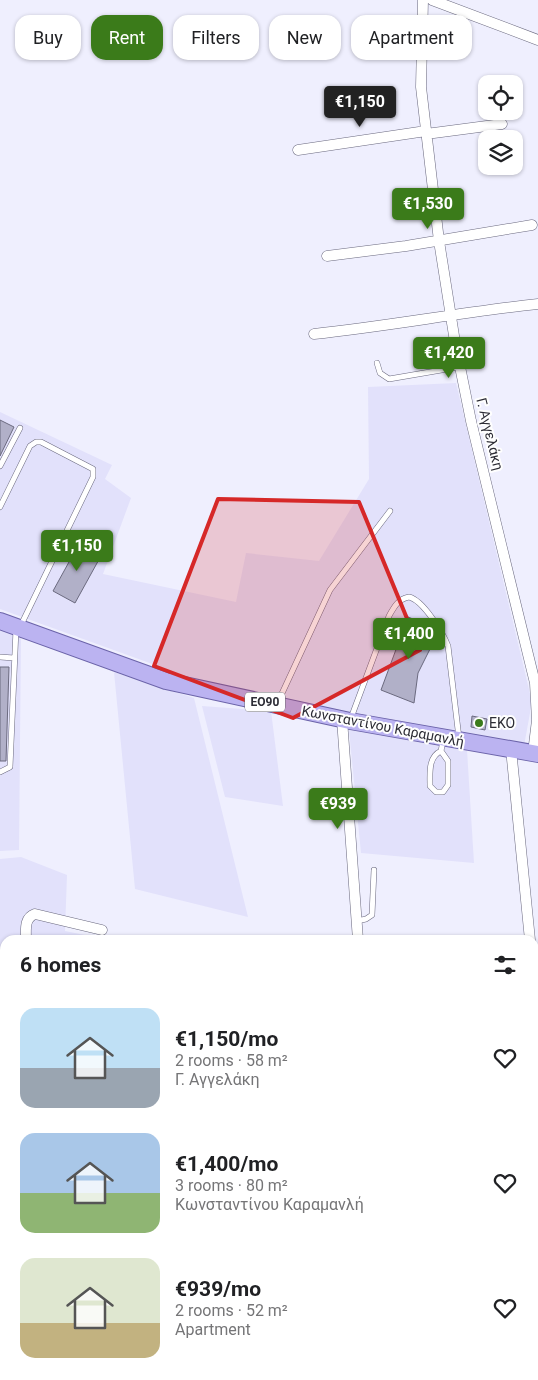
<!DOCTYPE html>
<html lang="en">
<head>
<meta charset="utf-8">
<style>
  :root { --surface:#fff; --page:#f6f6f6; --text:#202124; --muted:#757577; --accent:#3b7b1a }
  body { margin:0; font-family:Roboto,sans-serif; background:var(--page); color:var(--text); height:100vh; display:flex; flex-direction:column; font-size:19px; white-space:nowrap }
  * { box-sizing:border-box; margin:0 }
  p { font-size:16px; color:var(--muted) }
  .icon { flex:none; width:28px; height:28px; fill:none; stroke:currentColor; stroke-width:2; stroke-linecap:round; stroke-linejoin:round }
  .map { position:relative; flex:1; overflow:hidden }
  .panel { position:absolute; left:0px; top:935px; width:539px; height:445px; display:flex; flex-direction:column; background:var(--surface); border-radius:15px 15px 0 0; box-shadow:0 1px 4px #0004 }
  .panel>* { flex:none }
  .hud { position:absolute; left:15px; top:15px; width:509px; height:45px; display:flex; gap:10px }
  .buttons { position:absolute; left:478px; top:75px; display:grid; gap:10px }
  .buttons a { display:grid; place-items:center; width:45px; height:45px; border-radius:10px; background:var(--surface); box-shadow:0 1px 4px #0004; font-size:25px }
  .price { position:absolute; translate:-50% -42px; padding:0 11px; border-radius:5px; background:var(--accent); color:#fff; font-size:16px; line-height:32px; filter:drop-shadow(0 1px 2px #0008) }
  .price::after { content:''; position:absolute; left:50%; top:30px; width:15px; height:11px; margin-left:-8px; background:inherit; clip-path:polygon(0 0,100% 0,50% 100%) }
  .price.active { background:#222; color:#fff }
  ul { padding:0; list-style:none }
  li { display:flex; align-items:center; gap:15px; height:125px; padding:0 20px }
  li span { display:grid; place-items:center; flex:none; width:140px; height:100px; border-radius:15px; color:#555 }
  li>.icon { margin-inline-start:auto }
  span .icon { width:60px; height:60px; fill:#fffc; stroke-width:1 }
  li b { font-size:21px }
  h2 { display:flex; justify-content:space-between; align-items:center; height:60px; padding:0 20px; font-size:21px }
  .tag { padding:0 18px; border-radius:15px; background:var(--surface); box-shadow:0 1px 4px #0004; font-size:18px; line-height:45px }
  .tag.active { background:var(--accent); color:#fff }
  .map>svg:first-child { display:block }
  .built { fill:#e2e1fb }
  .building { fill:#b1b0c8; stroke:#6b6a7f }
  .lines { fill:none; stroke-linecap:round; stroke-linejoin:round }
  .service-casing { stroke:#6a697f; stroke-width:6 }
  .minor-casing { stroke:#6a697f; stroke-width:11 }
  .primary-casing { stroke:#6b63a9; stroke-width:18 }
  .service { stroke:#fff; stroke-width:5 }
  .minor { stroke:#fff; stroke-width:10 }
  .primary { stroke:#bbb3f1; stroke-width:16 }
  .marked { fill:#d62828; fill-opacity:0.2; stroke:#d62828; stroke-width:4; stroke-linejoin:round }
  .poi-dot { fill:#3b7b1a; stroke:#fefefe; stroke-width:2 }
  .labels { text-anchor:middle; stroke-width:4; stroke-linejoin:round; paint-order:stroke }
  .shield { fill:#fefefe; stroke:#6b6b71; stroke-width:1 }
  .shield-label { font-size:12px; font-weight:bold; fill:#2c2c35 }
  .street-label { font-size:14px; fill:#2c2c35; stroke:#fefefe }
  .poi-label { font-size:14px; fill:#2c2c35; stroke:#fefefe; text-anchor:start }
</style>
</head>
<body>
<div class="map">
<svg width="538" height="1380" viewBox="0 0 538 1380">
  <rect width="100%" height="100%" fill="#efeffe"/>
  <path class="built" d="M456,383L532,702L524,746L219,688L0,609V412L112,465L105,479L131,498L103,574L236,602L246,553L319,561L369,479L368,387Z
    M0,629L21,636L19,850L0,851Z
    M114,672L194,698L248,917L135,889Z
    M202,706L271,711L283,806L225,797Z
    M349,730L467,750L474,863L361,853Z
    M21,857L67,875L65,931L95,937V940H5V997H0V859Z"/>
  <path class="building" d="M0,420L14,427L0,456Z
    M80,542L102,554L75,603L53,591Z
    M408,617L433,627L435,630L431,647L418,673L414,703L381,690Z
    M0,667H9L6,761H0Z
    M472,716L487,719L485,730L471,727Z"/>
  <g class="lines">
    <defs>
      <path id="service" d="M377,363L380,373L389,379L459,367
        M0,466L20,428
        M0,507L30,446L36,442H41L93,469V477L21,625
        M0,657L14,658
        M278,702L330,590L390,511
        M351,718L389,616C394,607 398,599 409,597C423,600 443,633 448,646L459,738
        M441,751L448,761V785L443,792H436L430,786C430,773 428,757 441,751L443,741
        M0,772L10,767L16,629
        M357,921L366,919L372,915L374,870"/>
      <path id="minor" d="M423,0L421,87L439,241L455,342L471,421L535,683L537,720L533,753
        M432,0L538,40
        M426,134L502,124
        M298,150L426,131
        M327,256L406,246L532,225
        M314,334C389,326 463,312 538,304
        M342,719L358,940
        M511,749L530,940
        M26,940C26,929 24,918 35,914L102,930
        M534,979L535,999
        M0,1004H5
        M0,1195H5
        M0,1299L5,1298
        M81,1380L82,1375"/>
      <path id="primary" d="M0,621L166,681L350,721L538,754"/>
    </defs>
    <use href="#service" class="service-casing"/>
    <use href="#minor" class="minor-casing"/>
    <use href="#primary" class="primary-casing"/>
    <use href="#service" class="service"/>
    <use href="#minor" class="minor"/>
    <use href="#primary" class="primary"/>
  </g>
  <path class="marked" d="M218,499L359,502L420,650L293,718L154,666Z"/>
  <circle class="poi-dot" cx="479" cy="723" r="5"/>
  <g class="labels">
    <rect class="shield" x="245" y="692.5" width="40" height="19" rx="4"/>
    <g class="shield-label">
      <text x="265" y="706">ΕΟ90</text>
    </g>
    <g class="street-label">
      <text transform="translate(490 434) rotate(76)" y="5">Γ. Αγγελάκη</text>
      <text transform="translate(383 726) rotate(11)" y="5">Κωνσταντίνου Καραμανλή</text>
    </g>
    <g class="poi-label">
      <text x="489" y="728">EKO</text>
    </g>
  </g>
</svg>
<div class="buttons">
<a><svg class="icon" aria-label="locate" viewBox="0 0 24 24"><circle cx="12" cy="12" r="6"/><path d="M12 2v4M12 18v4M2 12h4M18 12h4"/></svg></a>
<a><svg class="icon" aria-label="layers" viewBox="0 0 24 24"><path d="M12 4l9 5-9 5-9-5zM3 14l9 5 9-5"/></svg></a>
</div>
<b class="price active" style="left:360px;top:128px">€1,150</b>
<b class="price" style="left:428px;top:230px">€1,530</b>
<b class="price" style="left:449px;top:379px">€1,420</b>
<b class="price" style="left:77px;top:572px">€1,150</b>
<b class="price" style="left:409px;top:660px">€1,400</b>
<b class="price" style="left:338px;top:830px">€939</b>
<div class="hud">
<a class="tag">Buy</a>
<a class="tag active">Rent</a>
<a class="tag">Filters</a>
<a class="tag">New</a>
<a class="tag">Apartment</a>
</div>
<section class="panel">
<h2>6 homes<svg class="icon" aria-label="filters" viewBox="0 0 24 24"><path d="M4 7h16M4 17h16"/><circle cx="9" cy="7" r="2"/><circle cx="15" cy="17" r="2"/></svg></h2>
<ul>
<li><span style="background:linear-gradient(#bfe0f5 60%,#9aa5b1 0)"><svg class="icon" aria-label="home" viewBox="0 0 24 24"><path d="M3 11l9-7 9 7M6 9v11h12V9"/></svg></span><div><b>€1,150/mo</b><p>2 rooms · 58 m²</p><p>Γ. Αγγελάκη</p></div><svg class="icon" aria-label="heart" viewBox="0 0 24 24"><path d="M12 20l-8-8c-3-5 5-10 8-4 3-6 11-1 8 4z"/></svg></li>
<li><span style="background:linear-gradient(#a9c7e8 60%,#8fb573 0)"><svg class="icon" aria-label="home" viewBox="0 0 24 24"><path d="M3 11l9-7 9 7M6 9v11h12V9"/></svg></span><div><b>€1,400/mo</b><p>3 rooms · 80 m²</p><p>Κωνσταντίνου Καραμανλή</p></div><svg class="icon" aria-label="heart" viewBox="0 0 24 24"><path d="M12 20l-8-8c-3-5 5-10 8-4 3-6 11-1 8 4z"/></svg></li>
<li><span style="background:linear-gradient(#dfe7d0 65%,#c2b280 0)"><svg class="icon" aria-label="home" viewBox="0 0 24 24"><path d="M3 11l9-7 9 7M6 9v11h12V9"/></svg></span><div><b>€939/mo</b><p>2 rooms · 52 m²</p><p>Apartment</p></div><svg class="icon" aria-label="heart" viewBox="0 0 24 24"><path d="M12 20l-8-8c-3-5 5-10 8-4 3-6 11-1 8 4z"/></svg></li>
</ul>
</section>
</div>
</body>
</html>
